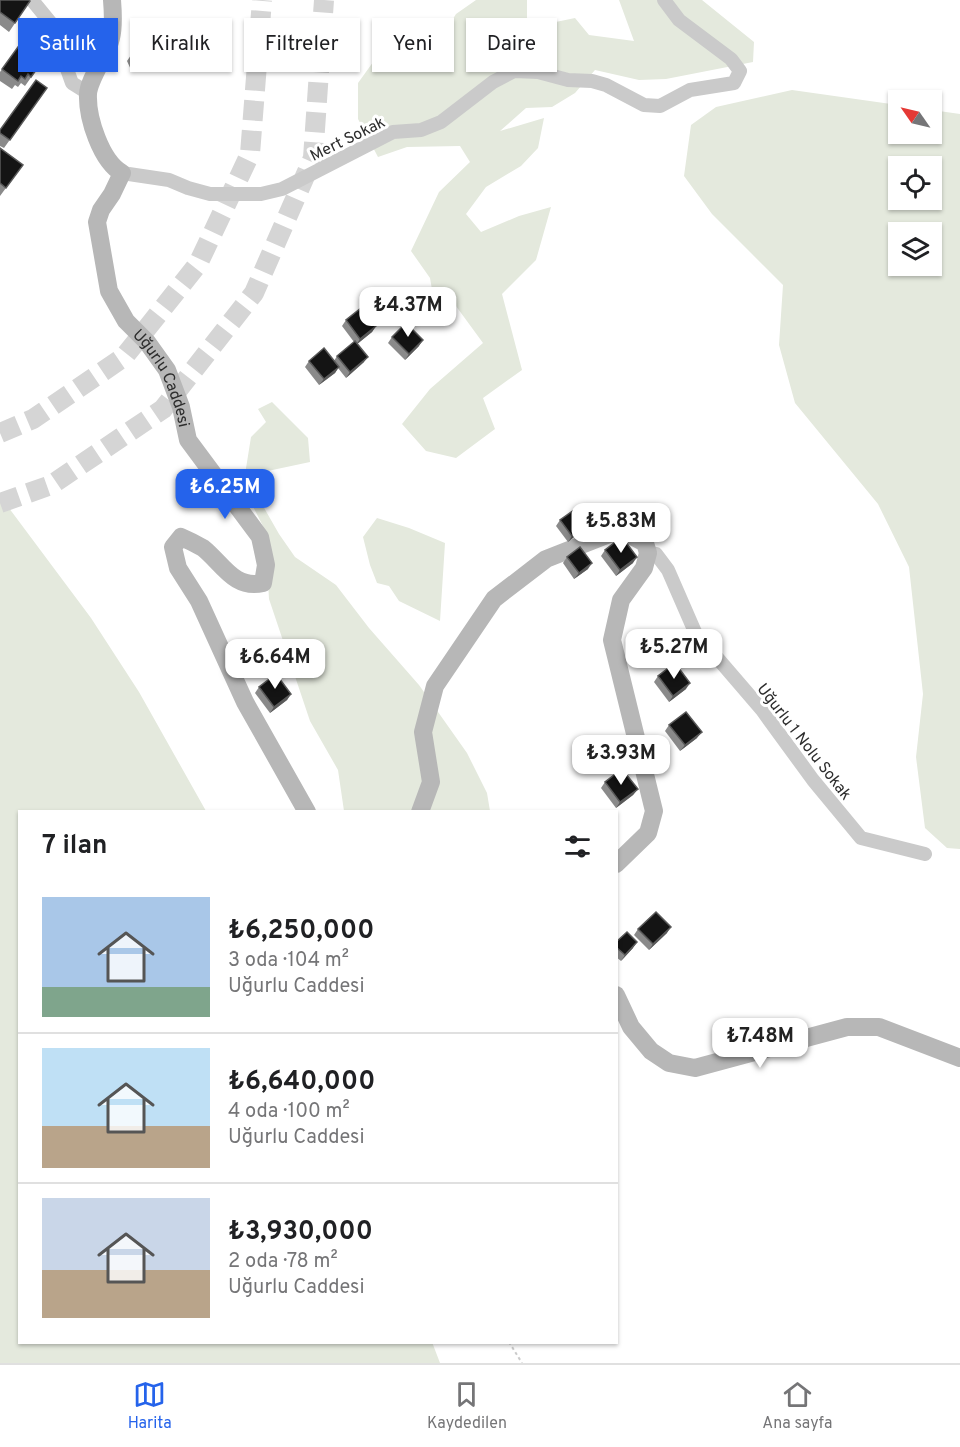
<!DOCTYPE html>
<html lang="tr">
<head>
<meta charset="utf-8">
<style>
  :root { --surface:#fff; --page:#f6f6f6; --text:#202124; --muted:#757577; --line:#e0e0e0; --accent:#2563eb }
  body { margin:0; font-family:Overpass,sans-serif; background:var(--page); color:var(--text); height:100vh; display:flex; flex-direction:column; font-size:22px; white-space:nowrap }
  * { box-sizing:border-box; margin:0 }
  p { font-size:20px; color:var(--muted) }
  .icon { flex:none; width:33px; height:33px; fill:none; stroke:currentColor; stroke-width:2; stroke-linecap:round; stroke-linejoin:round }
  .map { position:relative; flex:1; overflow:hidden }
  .drawer { position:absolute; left:18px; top:810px; width:600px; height:534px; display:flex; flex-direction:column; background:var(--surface); border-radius:0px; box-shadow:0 2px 4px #0004 }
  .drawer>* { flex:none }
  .guide { position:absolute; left:18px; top:18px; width:600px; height:54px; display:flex; gap:12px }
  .needle { width:39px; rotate:304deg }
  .buttons { position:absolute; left:888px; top:90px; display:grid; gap:12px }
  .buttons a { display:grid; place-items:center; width:54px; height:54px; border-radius:0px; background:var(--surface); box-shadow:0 2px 4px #0004; font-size:30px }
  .price { position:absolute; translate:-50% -51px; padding:0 14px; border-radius:12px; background:#fff; color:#222; font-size:20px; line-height:39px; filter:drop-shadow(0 2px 3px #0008) }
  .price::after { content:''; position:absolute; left:50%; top:36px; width:18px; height:14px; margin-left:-9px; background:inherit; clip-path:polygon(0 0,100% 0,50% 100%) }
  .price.selected { background:var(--accent); color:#fff }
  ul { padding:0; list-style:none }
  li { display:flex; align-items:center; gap:18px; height:150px; padding:0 24px }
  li+li { border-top:2px solid var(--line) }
  li span { display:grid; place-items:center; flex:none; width:168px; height:120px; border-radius:0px; color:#555 }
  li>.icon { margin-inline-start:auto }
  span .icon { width:72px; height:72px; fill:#fffc; stroke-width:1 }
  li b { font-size:26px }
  h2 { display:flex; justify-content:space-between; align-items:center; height:72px; padding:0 24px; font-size:26px }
  .pill { padding:0 21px; border-radius:0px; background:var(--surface); box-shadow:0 2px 4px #0004; font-size:21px; line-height:54px }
  .pill.selected { background:var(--accent); color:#fff }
  .dock { display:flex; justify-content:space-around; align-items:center; height:84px; border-top:2px solid var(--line); background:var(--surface); font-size:16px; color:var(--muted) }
  .dock a { display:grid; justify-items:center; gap:3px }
  .dock .selected { color:var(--accent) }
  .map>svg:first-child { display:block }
  .green { fill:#e4e9dd; fill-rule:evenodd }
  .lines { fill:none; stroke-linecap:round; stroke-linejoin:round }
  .primary-tunnel { stroke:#d5d5d5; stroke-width:20; stroke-dasharray:20 10; stroke-linecap:butt }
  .path { stroke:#cacaca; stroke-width:2; stroke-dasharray:3 3; stroke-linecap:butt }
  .street { stroke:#cacaca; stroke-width:14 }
  .secondary { stroke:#b7b7b7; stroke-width:18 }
  .wall { fill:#8a8a8a }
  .shaded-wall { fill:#5a5a5a }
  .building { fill:#141414; stroke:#5a5a5a; stroke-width:1.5 }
  .labels { text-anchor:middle; stroke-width:6; stroke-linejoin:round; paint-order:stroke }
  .street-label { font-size:16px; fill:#2d2d2d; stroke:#fff }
</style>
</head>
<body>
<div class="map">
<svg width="960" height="1363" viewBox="0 0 960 1363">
  <rect width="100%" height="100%" fill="#fff"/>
  <path class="green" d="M476,0H527V28L575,18L589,35L634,41L619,0H702L754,42L753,62L666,79L639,80L595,70L575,93L552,107L526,108L500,131L544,118L538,148L521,166L486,187L466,214L481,232L519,216L551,207L536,260L502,294L522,370L483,398L495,429L456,458L426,451L402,424L430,389L483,343L453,302L435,307L430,278L411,251L439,192L470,162L460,146L407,147L378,157L358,119V83L376,58L410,63L432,52L456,14Z
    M792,90L898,105V134H932V110L960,114V849L947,848L925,828L916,757L923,694L909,567L878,504L795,403L779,345L783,285L712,214L684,176L691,125L716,107ZM932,166V200H898V166ZM898,232H932V266H898Z
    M272,402L308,438L310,462L263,472L259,499L279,534L295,557L336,585L369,628L419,685L467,753L487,793L490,811H344L338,770L310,721L269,599L265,530L243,487L251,437L266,422L258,409Z
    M0,496L91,618L139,692L206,811L20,812V1342H432L440,1363H0Z
    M377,518L409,528L445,543L440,621L399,601L389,586L377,583L370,565L363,537Z"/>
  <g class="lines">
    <path class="primary-tunnel" d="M0,433L33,419L124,357L198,264L250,154L262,0
      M0,503L51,485L163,409L254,293L313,158L324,0"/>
    <path class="path" d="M509,1342L522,1363"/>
    <path class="street" d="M32,0L50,22L72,83L88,93
      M122,173L169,180L188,188L210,194H261L282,189L393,132L421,130L441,122L493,82L514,71L538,72L568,80L592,81L606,85L644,105L660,106L690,90L734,83L740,71L731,59L679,20L664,0
      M648,553L656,554L668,570L695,632L762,710L813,780L861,838L925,854"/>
    <g class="secondary">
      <path id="s1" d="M112,0C113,12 114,26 111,38C108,54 89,78 88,94C87,118 101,161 122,173L112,194L101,210L97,222L109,291L126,321L147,342L167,370L181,407L188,440L260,537L266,565L263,583C234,590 222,563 203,548C196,544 188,540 181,537L173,547L178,568L199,601L245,702L307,812"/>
      <path d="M420,812L431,782L423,732L435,686L494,599L546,559L612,533L632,536L645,543L648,553L644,568L621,600L612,640L654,811L648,833L616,864"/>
      <path d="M616,995L631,1027L651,1051L669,1063L695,1068L847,1027H879L960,1058"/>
    </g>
  </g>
  <path class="wall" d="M0,0L30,1L9,32L0,25Z
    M36,22L48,38L45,50L49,52L25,86L21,83L18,87L15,85L12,89L0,81V72Z
    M131,55L162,58L132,72L127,61Z
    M47,88L4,148L0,146V130Z
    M0,148L23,165L0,196Z
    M346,320L376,326L372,332L357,344L364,362L346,378L338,368L335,373L319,385L305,367L309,361H334L337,356L354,342L342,326Z
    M392,337L419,346L405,360L388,343Z
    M560,520L581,531L568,542L556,526Z
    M605,550L633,563L616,576L601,556Z
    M567,557L588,569L574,579L563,563Z
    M658,676L686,689L669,702L654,682Z
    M259,687L291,694L287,700L270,713L255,693Z
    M669,725L697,738L680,751L665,731Z
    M605,782L638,789L633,795L616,808L601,788Z
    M638,929L667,933L649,950L634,935Z
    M616,942L633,948L621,961L616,957Z"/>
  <path class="shaded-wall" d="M166,52L162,58L132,72L136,66Z
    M376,326L372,332L356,345L360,339Z
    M423,340L419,346L405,360L409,354Z
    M368,357L364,362L346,378L350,372Z
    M339,367L335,373L319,385L324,379Z
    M585,526L581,531L568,542L572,536Z
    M637,557L633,563L616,576L620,570Z
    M592,563L588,569L574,579L579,573Z
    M690,683L686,689L669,702L673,696Z
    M291,694L287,700L270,713L274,707Z
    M702,732L697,738L680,751L685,745Z
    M638,789L633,795L616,808L620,802Z
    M671,927L667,933L649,950L653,944Z
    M637,942L633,948L621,961L625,955Z"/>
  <path class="building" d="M0,0H29L30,1L15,23L0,12Z
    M36,22L52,33L48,38L52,41L45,50L49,52L31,77L28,74L25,79L21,76L18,81L2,69Z
    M161,41L166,52L136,66L131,55Z
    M36,80L47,88L10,140L0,133V130Z
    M0,148L23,165L6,188L0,183Z
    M361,308L376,326L360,339L346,320Z
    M406,323L423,340L409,354L392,337Z
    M355,341L368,357L350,372L337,356Z
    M324,348L339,367L324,379L309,361Z
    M574,510L585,526L572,536L560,520Z
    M622,537L637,557L620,570L605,550Z
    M580,547L592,563L579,573L567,557Z
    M675,663L690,683L673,696L658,676Z
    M276,674L291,694L274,707L259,687Z
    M686,712L702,732L685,745L669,725Z
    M622,769L638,789L620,802L605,782Z
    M656,912L671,927L653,944L638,929Z
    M627,932L637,942L625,955L616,947V942Z"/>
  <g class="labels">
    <g class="street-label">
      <text transform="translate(347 138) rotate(-26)" y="6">Mert Sokak</text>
      <text dy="6" stroke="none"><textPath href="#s1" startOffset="417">Uğurlu Caddesi</textPath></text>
      <text transform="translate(805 741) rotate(52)" y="6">Uğurlu 1 Nolu Sokak</text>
    </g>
  </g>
</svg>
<div class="buttons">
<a><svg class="needle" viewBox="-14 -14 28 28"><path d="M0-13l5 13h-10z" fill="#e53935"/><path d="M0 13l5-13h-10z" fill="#757577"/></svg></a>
<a><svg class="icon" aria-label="locate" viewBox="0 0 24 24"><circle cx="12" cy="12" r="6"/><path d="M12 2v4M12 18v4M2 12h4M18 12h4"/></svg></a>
<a><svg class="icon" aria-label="layers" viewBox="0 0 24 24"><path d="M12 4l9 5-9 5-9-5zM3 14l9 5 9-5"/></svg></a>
</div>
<b class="price" style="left:408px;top:338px">₺4.37M</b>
<b class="price selected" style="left:225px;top:520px">₺6.25M</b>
<b class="price" style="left:621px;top:554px">₺5.83M</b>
<b class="price" style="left:674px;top:680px">₺5.27M</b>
<b class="price" style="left:275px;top:690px">₺6.64M</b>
<b class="price" style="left:621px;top:786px">₺3.93M</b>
<b class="price" style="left:760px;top:1069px">₺7.48M</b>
<div class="guide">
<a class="pill selected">Satılık</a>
<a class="pill">Kiralık</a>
<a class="pill">Filtreler</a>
<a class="pill">Yeni</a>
<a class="pill">Daire</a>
</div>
<section class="drawer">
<h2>7 ilan<svg class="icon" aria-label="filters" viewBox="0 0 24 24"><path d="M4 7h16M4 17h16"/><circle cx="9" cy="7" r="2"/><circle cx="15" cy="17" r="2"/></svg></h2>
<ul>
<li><span style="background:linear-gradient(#a9c7e8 75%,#7fa58c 0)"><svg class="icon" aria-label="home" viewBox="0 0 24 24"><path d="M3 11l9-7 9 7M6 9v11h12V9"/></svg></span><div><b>₺6,250,000</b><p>3 oda · 104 m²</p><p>Uğurlu Caddesi</p></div></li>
<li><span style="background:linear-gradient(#bfe0f5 65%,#b9a48a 0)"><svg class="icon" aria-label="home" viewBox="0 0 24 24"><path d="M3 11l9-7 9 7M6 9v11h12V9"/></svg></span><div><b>₺6,640,000</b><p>4 oda · 100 m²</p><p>Uğurlu Caddesi</p></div></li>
<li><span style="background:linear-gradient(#c9d6e8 60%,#b9a48a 0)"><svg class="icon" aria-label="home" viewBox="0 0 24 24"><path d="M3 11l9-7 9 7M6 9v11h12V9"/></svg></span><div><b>₺3,930,000</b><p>2 oda · 78 m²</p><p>Uğurlu Caddesi</p></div></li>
</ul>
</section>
</div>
<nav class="dock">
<a class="selected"><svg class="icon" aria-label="map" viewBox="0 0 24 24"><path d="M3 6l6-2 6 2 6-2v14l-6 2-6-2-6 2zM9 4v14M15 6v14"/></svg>Harita</a>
<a><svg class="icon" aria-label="saved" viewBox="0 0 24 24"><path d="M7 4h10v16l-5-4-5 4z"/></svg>Kaydedilen</a>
<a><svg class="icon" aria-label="home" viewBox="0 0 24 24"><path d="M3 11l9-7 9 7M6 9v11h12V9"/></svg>Ana sayfa</a>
</nav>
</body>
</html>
